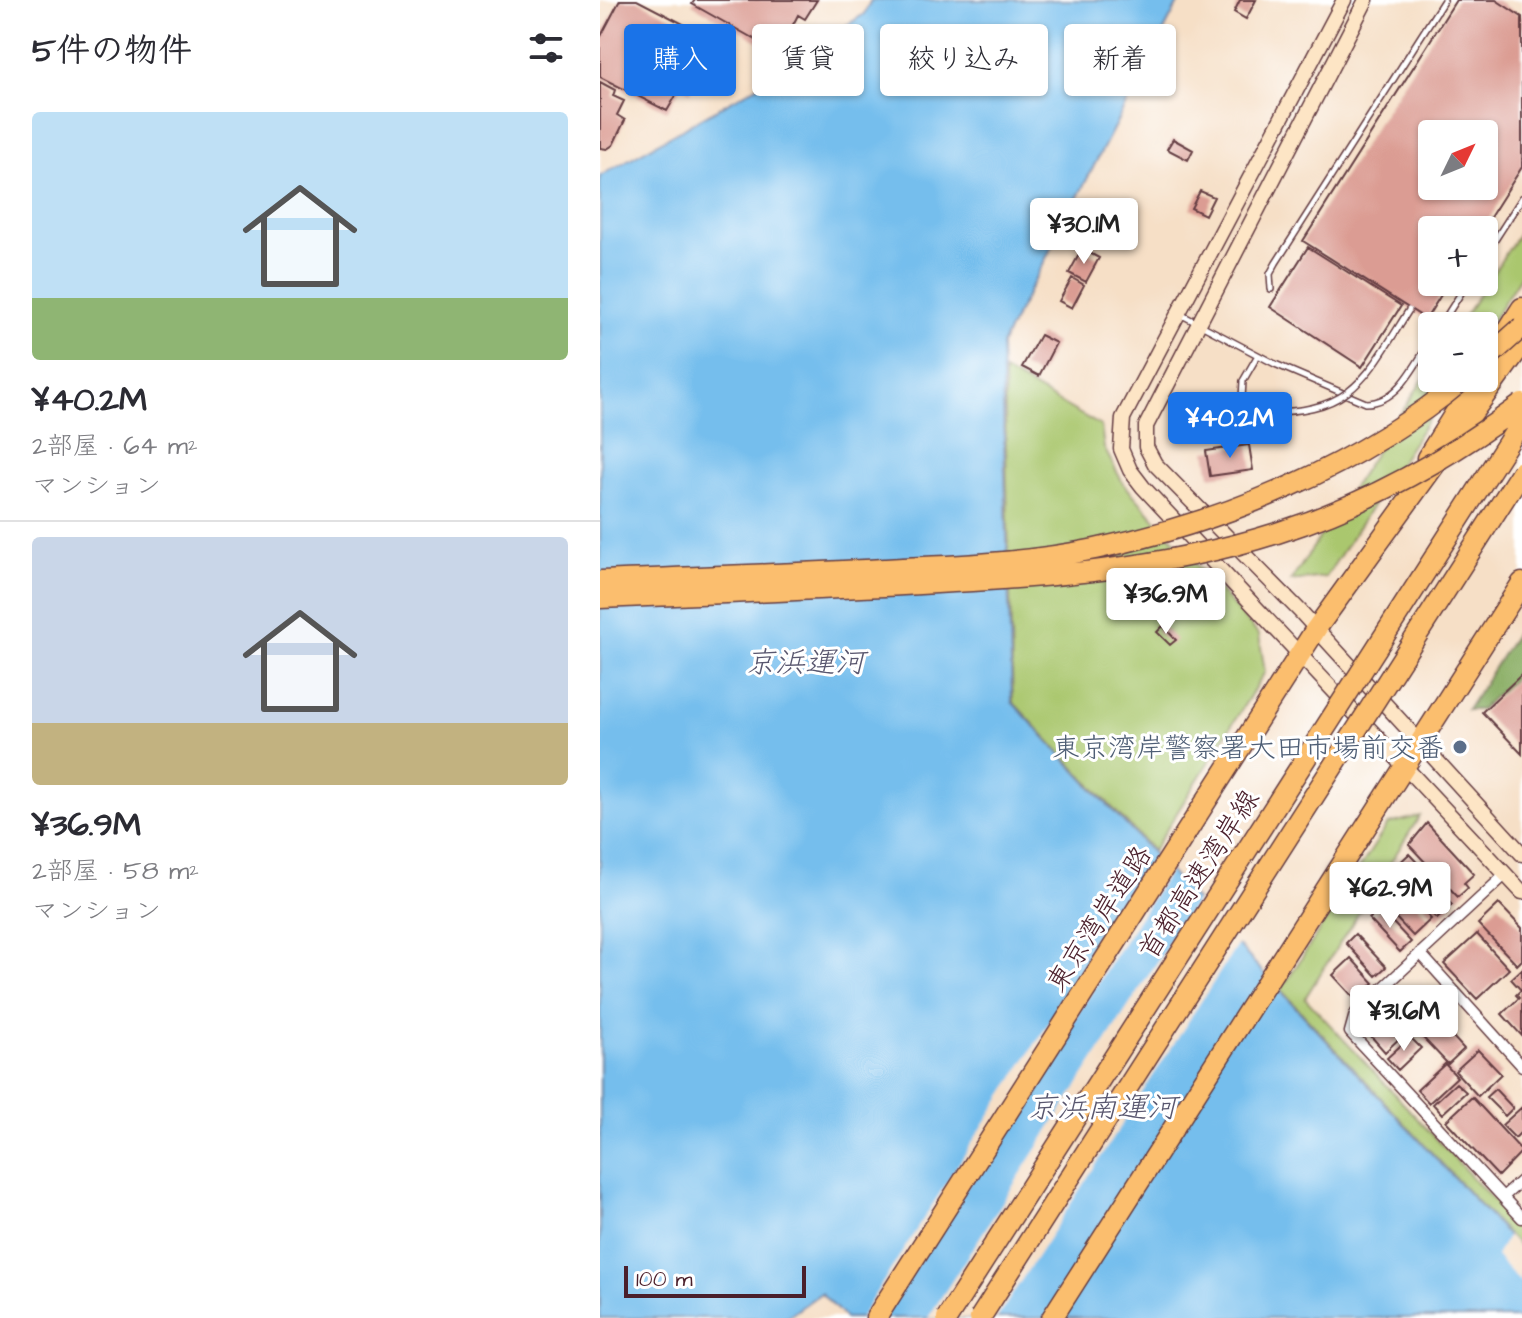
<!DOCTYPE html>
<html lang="ja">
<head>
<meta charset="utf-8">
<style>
  :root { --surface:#fff; --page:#f7f7f7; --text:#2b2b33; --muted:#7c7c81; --line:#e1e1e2; --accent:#1a73e8 }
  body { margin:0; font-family:"Architects Daughter","Klee One",sans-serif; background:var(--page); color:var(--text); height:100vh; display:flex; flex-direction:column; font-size:30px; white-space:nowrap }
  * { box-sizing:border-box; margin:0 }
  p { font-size:26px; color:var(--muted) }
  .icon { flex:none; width:44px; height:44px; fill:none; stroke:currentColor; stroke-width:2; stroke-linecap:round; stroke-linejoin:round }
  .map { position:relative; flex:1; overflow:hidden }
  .side { display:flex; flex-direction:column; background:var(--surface); width:600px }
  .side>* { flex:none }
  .top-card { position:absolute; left:24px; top:24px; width:760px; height:72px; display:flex; gap:16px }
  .needle { width:52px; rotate:47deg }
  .fabs { position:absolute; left:818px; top:120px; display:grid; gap:16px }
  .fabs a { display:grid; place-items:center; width:80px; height:80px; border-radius:8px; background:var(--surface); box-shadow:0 2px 6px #0004; font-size:40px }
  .scale { position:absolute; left:24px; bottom:20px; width:182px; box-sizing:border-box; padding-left:8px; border:4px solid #4a1f2b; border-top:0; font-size:22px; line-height:28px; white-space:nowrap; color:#4a1f2b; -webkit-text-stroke:6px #fff; paint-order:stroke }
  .price { position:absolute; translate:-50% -68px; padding:0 18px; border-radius:8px; background:#fff; color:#222; font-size:26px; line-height:52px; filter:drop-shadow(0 2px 4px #0008) }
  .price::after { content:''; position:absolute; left:50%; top:48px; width:24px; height:18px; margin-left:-12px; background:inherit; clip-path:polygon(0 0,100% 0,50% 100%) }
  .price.selected { background:var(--accent); color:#fff }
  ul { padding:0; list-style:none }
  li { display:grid; align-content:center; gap:16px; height:424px; padding:0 32px }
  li+li { border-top:2px solid var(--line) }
  li span { display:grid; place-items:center; height:248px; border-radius:8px; color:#555 }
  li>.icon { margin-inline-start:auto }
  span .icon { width:144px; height:144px; fill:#fffc; stroke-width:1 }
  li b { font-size:34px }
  h2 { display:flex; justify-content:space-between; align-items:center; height:96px; padding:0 32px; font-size:34px }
  .pill { padding:0 28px; border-radius:8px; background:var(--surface); box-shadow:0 2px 6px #0004; font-size:28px; line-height:72px }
  .pill.selected { background:var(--accent); color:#fff }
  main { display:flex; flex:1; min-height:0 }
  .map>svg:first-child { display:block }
  .green { fill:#aac76e; stroke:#7a734c; stroke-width:2 }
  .forest { fill:#87ac61; stroke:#686646; stroke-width:2 }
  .water { fill:#74beed; stroke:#5f6e8c; stroke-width:2 }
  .pier { fill:#f6dfc6 }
  .building { fill:#db9c93; fill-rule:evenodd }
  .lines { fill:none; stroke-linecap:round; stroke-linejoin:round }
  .lane-casing { stroke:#643c42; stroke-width:8 }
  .street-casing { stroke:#643c42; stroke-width:13 }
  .secondary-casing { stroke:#643c42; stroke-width:17 }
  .highway-casing { stroke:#643c42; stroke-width:23 }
  .lane { stroke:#fff; stroke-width:5 }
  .street { stroke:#fff; stroke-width:10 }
  .secondary { stroke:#fde5c5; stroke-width:14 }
  .highway { stroke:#fbbe6e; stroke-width:20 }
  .lane-bridge-casing { stroke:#643c42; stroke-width:8; stroke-linecap:butt }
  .highway-bridge-casing { stroke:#643c42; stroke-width:23; stroke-linecap:butt }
  .lane-bridge { stroke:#fff; stroke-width:5 }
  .highway-bridge { stroke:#fbbe6e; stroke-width:20 }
  .service-dot { fill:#5c6f8a; stroke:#fff; stroke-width:3 }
  .labels { text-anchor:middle; stroke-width:6; stroke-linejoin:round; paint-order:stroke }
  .service-label { font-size:28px; fill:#4e5e75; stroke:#fff; text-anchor:end }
  .street-label { font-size:28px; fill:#4a1f2b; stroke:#fff }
  .water-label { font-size:30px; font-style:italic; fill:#59576f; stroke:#fff }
</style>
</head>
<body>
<main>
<section class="side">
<h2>5件の物件<svg class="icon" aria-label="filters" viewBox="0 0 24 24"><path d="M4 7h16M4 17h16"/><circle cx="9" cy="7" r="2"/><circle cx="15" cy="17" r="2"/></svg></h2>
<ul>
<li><span style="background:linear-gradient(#bfe0f5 75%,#8fb573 0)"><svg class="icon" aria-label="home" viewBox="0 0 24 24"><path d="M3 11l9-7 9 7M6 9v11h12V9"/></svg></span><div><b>¥40.2M</b><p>2部屋 · 64 m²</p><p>マンション</p></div></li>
<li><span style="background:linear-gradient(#c9d6e8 75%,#c2b280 0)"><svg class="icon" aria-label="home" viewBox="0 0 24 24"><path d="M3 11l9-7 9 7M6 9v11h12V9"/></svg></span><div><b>¥36.9M</b><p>2部屋 · 58 m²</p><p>マンション</p></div></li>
</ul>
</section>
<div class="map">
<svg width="922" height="1318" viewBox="0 0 922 1318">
  <rect width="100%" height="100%" fill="#fff"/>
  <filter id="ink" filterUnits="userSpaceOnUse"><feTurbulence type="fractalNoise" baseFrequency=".0125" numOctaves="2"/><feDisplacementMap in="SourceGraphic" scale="16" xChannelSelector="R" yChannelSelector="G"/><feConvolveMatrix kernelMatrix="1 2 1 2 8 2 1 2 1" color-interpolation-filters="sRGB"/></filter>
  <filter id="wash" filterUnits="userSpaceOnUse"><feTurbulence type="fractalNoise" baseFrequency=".006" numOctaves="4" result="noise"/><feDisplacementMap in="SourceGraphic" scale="32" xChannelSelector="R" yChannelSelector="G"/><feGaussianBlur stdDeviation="1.8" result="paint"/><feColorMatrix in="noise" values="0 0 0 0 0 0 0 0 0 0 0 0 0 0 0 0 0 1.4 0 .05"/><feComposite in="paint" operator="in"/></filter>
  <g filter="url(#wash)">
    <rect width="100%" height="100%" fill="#f6dfc6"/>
    <path class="green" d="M922,229V274L884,333V326H858Z
      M832,366V378H855L726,577L691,581Z
      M404,371L501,426L504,448L523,483L659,635L665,672L553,851L413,702Z
      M820,816L705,998L922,1231V1250L681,990L788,824Z"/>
    <path class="forest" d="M922,624V671L880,710H867Z"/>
    <path class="water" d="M271,0H580L401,345L412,702L922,1251V1318H245L221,1293L186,1318H0V176L238,40L241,29L264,14Z"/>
    <path class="pier" d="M558,852L572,867L282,1318H260Z
      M599,897L640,941L397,1318H328Z
      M908,1235L922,1250L920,1282L896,1256Z"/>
    <g id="blocks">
      <path class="building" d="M20,0H37L116,41L90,92L81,87L67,111L0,77V38Z
        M95,0H217L205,19L198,15L183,44L172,49L92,4Z
        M640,0H656L646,19L634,12Z
        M856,0H896L922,17V167L882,230H832V282H849L826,319L703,241ZM832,134H884V186H832Z
        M0,82L15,90L13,96L24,101L17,115L25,120L13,145L7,149L0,148Z
        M573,139L593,150L588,160L567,149Z
        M600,191L614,197L605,215L591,208Z
        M708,247L801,306L762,367L670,307Z
        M482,249L499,258L486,282L469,273Z
        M472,278L484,285L472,308L459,301Z
        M440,335L456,343L439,376L422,367Z
        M649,445L653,470L610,476L606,451Z
        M563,626L576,640L570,645L557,632Z
        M922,674V754L882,712Z
        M827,823L874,874L864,883L868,888L858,897L809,845Z
        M809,854L826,872L808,888L791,871Z
        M794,880L831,919L813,936L776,897Z
        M831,882L852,905L837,919L816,896Z
        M899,904L922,928V960L917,965L878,924Z
        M780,909L811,942L800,952L769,919Z
        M755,934L786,967L776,976L746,943Z
        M877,934L909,969L877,999L844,964Z
        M751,958L774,983L756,1000L733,975Z
        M922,969V1036L902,1014L919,998L916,995L921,990L911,979Z
        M807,987L864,1049L848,1064L790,1003Z
        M782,1007L806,1032L785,1052L762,1026Z
        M810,1037L821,1048L798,1070L787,1058Z
        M878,1050L901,1074L878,1096L855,1071Z
        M845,1064L857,1077L829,1103L817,1090Z
        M856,1083L866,1092L842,1114L833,1104Z
        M895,1089L913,1108L905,1116L886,1097Z
        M872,1097L922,1151L898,1176L846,1121Z
        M922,1107V1131L915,1138L902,1125Z"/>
    </g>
  </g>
  <g filter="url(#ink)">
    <use href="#blocks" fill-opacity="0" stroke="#643c42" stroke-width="2"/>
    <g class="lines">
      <defs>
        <path id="lane" d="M884,257L922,198
          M671,289L670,274L676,263L844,0
          M582,315L675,364L766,403C799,403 816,363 832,338
          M840,326L868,282
          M643,381L658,355"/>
        <path id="street" d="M906,874L755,1014L750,1032L922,1218
          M820,953L922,1066
          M903,1197L922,1180"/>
        <path id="secondary" d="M744,0L523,418L521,449L530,470L543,487L922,892
          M766,0L546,426V447L555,464L700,611L922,854"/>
        <path id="highway" d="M899,344L922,308
          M827,458L877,378
          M276,1318L716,629L922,344
          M452,1318L922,583"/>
      </defs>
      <use href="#lane" class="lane-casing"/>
      <use href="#street" class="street-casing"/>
      <use href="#secondary" class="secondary-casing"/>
      <use href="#highway" class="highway-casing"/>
      <use href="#lane" class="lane"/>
      <use href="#street" class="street"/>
      <use href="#secondary" class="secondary"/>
      <use href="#highway" class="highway"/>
      <defs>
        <path id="lane-bridge" d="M643,381L642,398L661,412C752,414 765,380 809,310"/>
        <path id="highway-bridge" d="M884,361L922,327
          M0,581C95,577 189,574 284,569C354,566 426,563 495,549C627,521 761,466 865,378
          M0,598C107,594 213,590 320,584C441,578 561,570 677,533C765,505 848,459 922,404
          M347,1318L922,421
          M380,1318L922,471"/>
      </defs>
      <use href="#lane-bridge" class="lane-bridge-casing"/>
      <use href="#highway-bridge" class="highway-bridge-casing"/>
      <use href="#lane-bridge" class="lane-bridge"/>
      <use href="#highway-bridge" class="highway-bridge"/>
    </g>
  </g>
  <circle class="service-dot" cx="860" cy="747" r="8"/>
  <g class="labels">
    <g class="service-label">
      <text x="844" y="757">東京湾岸警察署大田市場前交番</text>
    </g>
    <g class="street-label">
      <text transform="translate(598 874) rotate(-57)" y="10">首都高速湾岸線</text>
      <text transform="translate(498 918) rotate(-57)" y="10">東京湾岸道路</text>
    </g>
    <g class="water-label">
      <text x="205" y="672">京浜運河</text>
      <text x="502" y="1117">京浜南運河</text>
    </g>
  </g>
</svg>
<div class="fabs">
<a><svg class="needle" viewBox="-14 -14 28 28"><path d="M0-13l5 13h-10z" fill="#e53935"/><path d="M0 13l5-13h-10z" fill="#7c7c81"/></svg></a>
<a>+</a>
<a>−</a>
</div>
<div class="scale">100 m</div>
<b class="price" style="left:484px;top:266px">¥30.1M</b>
<b class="price selected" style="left:630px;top:460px">¥40.2M</b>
<b class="price" style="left:566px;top:636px">¥36.9M</b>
<b class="price" style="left:790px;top:930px">¥62.9M</b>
<b class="price" style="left:804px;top:1053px">¥31.6M</b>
<div class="top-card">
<a class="pill selected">購入</a>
<a class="pill">賃貸</a>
<a class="pill">絞り込み</a>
<a class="pill">新着</a>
</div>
</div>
</main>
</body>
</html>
